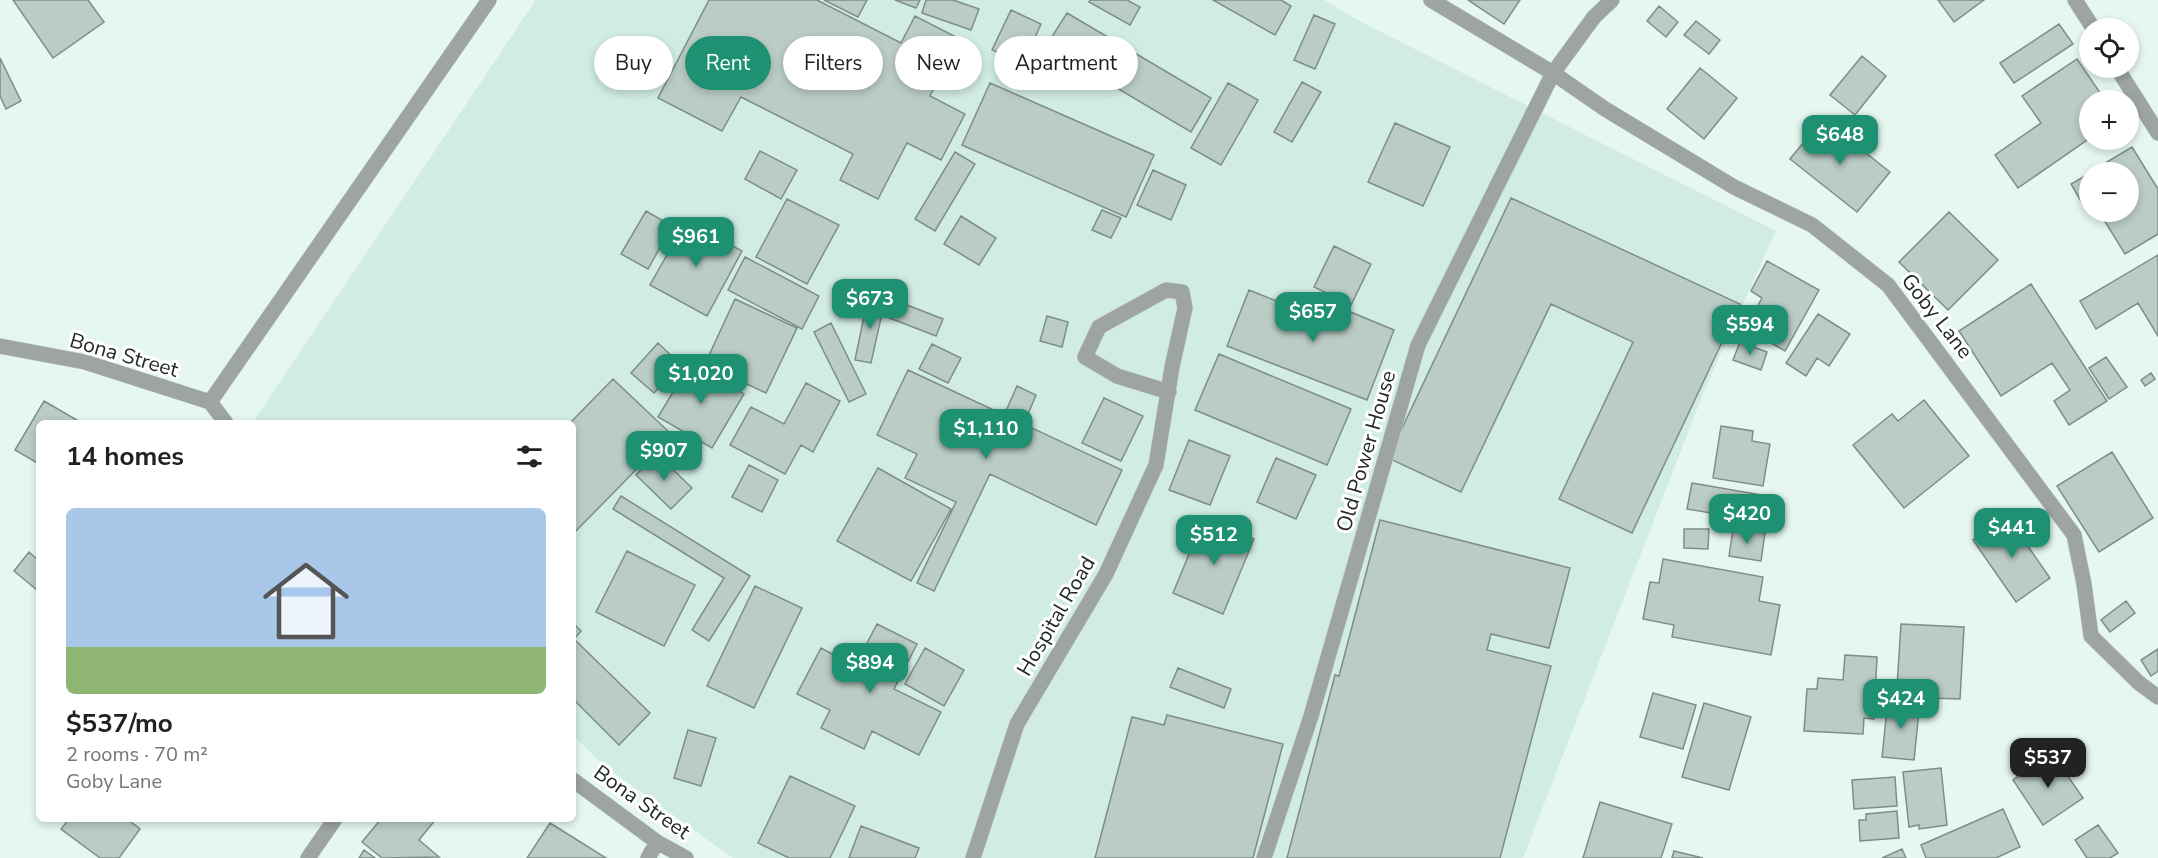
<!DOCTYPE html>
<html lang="en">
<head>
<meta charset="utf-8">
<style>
  :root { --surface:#fff; --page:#f2f2f2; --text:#202124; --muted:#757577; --line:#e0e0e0; --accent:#1e9173 }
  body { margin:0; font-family:"Nunito Sans",sans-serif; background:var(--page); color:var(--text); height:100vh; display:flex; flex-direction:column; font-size:22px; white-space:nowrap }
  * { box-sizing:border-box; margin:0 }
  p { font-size:20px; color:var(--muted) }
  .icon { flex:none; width:33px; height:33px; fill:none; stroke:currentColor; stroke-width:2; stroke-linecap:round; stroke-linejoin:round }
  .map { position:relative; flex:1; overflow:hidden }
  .drawer { position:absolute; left:36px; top:420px; width:540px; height:402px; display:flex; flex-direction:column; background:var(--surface); border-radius:9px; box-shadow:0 3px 9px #0003 }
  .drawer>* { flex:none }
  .top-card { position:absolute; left:594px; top:36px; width:570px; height:54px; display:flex; gap:12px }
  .fabs { position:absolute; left:2079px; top:18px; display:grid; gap:12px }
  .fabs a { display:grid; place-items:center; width:60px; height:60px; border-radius:50%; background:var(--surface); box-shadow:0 3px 9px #0003; font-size:30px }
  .price { position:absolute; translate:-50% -51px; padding:0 14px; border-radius:12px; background:var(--accent); color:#fff; font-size:20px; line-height:39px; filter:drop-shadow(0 2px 3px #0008) }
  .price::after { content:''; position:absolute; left:50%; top:36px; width:18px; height:14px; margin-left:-9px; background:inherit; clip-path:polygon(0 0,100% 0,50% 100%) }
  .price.selected { background:#222; color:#fff }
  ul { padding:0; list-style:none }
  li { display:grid; align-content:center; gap:12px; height:318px; padding:0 30px }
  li+li { border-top:2px solid var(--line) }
  li span { display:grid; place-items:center; height:186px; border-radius:9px; color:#555 }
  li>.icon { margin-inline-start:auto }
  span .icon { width:108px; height:108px; fill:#fffc; stroke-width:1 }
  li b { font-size:26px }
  h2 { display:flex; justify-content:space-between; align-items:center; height:72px; padding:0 30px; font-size:26px }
  .tag { padding:0 21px; border-radius:27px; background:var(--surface); box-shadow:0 3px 9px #0003; font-size:21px; line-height:54px }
  .tag.selected { background:var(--accent); color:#fff }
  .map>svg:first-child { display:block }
  .built { fill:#d1ece2 }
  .building { fill:#baccc5; stroke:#7d8e87; stroke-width:1.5 }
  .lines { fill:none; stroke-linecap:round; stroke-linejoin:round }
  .minor-casing { stroke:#c2d2cc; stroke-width:16 }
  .minor { stroke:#9da4a1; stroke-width:15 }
  .labels { text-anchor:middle; stroke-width:6; stroke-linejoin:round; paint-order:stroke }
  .street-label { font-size:21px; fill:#222926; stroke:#fff }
</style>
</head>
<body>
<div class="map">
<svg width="2158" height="858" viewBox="0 0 2158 858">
  <rect width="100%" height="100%" fill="#e5f7f0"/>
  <path class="built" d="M536,0H1324L1365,24L1776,231L1704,391L1523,858H733L602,764L573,735V423H259L255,419Z"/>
  <path class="building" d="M13,0H88L104,22L53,58Z
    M709,0H817L901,43L915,16L960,39L930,96L965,114L941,160L907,143L878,199L840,180L853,154L741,97L722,131L658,98Z
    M824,0H867L858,17Z
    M895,0H920L916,8Z
    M926,0H953L979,9L971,30L922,13Z
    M1090,0H1127L1140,7L1130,25L1089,2Z
    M1213,0H1281L1291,6L1275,35Z
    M1468,0H1520L1504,24Z
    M1938,0H1984L1954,22Z
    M1659,6L1678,22L1666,37L1647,21Z
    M1011,10L1041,24L1023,64L992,50Z
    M1067,13L1211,98L1191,132L1046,46Z
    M1314,15L1335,24L1315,69L1294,60Z
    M1696,21L1720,40L1709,54L1684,35Z
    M2059,24L2073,44L2014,83L2000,63Z
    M1862,56L1886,76L1855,115L1830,95Z
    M0,58L21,101L6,109L0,96Z
    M2077,59L2105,100H2090V138L2018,188L1995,155L2041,123L2022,96Z
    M1700,68L1737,98L1704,139L1667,109Z
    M1302,82L1321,92L1292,142L1274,132Z
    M990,83L1154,155L1126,217L962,145Z
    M1228,83L1258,100L1221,165L1191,148Z
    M1823,119L1890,172L1857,212L1790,159Z
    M1395,123L1450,147L1423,206L1368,182Z
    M2132,147L2158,189V234L2125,254L2099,212H2128V172H2090Z
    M760,151L797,170L781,199L745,179Z
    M955,152L975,164L935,231L915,219Z
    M1153,170L1186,185L1171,220L1137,205Z
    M2090,173V206L2085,208L2071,184Z
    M1511,198L1740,304L1632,533L1559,499L1633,342L1551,304L1461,492L1388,458Z
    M787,199L839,225L807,284L756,257Z
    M1102,210L1121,218L1111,238L1092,230Z
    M646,211L672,226L648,269L621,254Z
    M1949,212L1998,260L1948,310L1899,262Z
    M961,216L996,238L979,265L944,244Z
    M686,221L742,251L707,316L650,285Z
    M1334,246L1371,264L1351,305L1314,287Z
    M2158,255V336L2138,303L2096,329L2080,301Z
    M745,257L819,296L802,329L728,290Z
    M1767,261L1819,290L1785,351L1745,328L1762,298L1751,291Z
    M2031,284L2107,401L2069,425L2054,401L2070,390L2052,363L2001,396L1959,331Z
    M1249,290L1334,324L1341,308L1394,330L1367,400L1227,346Z
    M868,297L885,300L871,363L855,360Z
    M735,299L797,328L766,393L705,364Z
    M894,300L943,319L936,336L887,317Z
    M1818,314L1850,334L1829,366L1817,358L1806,376L1786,363Z
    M1047,316L1068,322L1062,347L1040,341Z
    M831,323L866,394L849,402L814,332Z
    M1740,342L1767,352L1761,370L1733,360Z
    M658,343L680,364L654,393L631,373Z
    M932,344L961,358L948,383L919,369Z
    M1219,354L1351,409L1327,465L1195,410Z
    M2106,357L2127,387L2109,399L2089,368Z
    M691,362L744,394L712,448L658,417Z
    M908,370L1122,470L1096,525L990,474L934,591L917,583L956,502L905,478L917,454L877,435Z
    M2151,373L2155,379L2145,386L2141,380Z
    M613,379L671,434L573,534V423H570Z
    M806,383L840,401L813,452L801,445L785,474L730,445L751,407L784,424Z
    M1017,386L1036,395L1025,421L1005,413Z
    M1104,398L1143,416L1121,461L1082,443Z
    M1924,400L1969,456L1904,508L1853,445L1892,414L1898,421Z
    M44,401L82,423H39V464L15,450Z
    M1721,426L1753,431L1752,441L1770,444L1763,486L1713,478Z
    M1189,440L1230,456L1210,505L1169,490Z
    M2112,452L2153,518L2099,552L2057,486Z
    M657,454L692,488L671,509L636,475Z
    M1276,458L1316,475L1296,519L1257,502Z
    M749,465L778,480L762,512L732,497Z
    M878,468L951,509L911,581L837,541Z
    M1692,483L1768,496L1764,522L1687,509Z
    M621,496L750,576L709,641L692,630L724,578L613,509Z
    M2007,516L2050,578L2016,602L1973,540Z
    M1204,518L1254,539L1223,614L1173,593Z
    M1380,520L1570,568L1549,648L1491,634L1487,650L1551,666L1500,858H1287L1335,675L1339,676Z
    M1684,529H1709L1708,549L1684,548Z
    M1733,529L1765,533L1761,561L1729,556Z
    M627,551L695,585L664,646L596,612Z
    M29,552L39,561V588L37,590L14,571Z
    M1663,559L1763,577L1759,601L1780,605L1771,655L1672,637L1674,625L1643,619L1650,582L1659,583Z
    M755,586L802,608L754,708L707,686Z
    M2126,601L2135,613L2110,632L2101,620Z
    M573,623L581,631L574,639L650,713L619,745L573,699Z
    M877,624L917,644L894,689L941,712L919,755L872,731L864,749L821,728L830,710L797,694L821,648L855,666Z
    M1901,624L1964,627L1960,699L1929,698V688L1897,687Z
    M925,648L964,670L944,706L905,684Z
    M2158,649V671L2151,676L2141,660Z
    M1845,655L1877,657L1874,719L1864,718L1863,734L1804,731L1807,689H1817L1818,678L1843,680Z
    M1178,668L1231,689L1224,708L1170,687Z
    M1653,693L1696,705L1683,749L1640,737Z
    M1888,699L1920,702L1914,760L1882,757Z
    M1704,703L1751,717L1729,790L1682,777Z
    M1167,715L1283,744L1253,858H1095L1132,717L1164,725Z
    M688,730L716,738L701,786L674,778Z
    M2052,753L2083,798L2043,825L2013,780Z
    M1941,768L1947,825L1919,829V825L1909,827L1903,772Z
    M790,776L855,806L830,858H789L758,843Z
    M1895,777L1897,806L1854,809L1852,780Z
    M1600,802L1672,824L1661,858H1583Z
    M2003,809L2020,847L1996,858H1926L1921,845Z
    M1897,811L1899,838L1860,841L1859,820H1866V814Z
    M69,819H127L140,829L119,858H100L61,829Z
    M381,819H436L419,840L439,857L382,858L362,842Z
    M550,823L606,858H527Z
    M2098,825L2118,853L2110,858H2087L2075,840Z
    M861,826L919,848L915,858H849Z
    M1902,849L1906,858H1882Z
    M364,850L375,858H359Z
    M1674,851L1703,858H1672Z"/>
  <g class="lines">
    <defs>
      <path id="minor" d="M1431,0L1553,73L1605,109L1734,187L1812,225L1888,285L2074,535L2084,584L2091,636L2139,683L2158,697
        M2075,0L2093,28
        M2117,68L2158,133
        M0,346L85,362L210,402L226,423
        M210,402L489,0
        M573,780L657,842L686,858
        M308,858L335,819
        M648,858L657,842
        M973,858L1017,724L1106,574L1156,465L1172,367L1185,308L1182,292L1166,290L1099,327L1085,357L1117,376L1169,392
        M1264,858L1311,716L1418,345L1553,73L1594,17L1612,0"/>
    </defs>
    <use href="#minor" class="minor-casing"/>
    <use href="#minor" class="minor"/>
  </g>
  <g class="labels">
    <g class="street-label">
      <text transform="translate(1937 316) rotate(52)" y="7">Goby Lane</text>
      <text transform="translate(124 355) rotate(16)" y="7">Bona Street</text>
      <text transform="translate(1366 451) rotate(-74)" y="7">Old Power House</text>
      <text transform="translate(1056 616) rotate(-60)" y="7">Hospital Road</text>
      <text transform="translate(642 802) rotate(35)" y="7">Bona Street</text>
    </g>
  </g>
</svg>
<div class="fabs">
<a><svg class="icon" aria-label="locate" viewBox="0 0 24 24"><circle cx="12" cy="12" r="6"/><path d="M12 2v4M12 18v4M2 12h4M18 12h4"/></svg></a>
<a>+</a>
<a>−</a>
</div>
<b class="price" style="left:1840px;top:166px">$648</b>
<b class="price" style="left:696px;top:268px">$961</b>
<b class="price" style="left:870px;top:330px">$673</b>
<b class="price" style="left:1313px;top:343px">$657</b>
<b class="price" style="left:1750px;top:356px">$594</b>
<b class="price" style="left:701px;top:405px">$1,020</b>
<b class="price" style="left:986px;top:460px">$1,110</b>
<b class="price" style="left:664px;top:482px">$907</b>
<b class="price" style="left:1747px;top:545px">$420</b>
<b class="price" style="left:2012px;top:559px">$441</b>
<b class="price" style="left:1214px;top:566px">$512</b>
<b class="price" style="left:870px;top:694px">$894</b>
<b class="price" style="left:1901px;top:730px">$424</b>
<b class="price selected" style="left:2048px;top:789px">$537</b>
<div class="top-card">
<a class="tag">Buy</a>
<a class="tag selected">Rent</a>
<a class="tag">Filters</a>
<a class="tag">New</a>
<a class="tag">Apartment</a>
</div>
<section class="drawer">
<h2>14 homes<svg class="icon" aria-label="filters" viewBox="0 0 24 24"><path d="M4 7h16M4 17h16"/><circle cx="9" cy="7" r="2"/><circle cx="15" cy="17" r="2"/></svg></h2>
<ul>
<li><span style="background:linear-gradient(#a9c7e8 75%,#8fb573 0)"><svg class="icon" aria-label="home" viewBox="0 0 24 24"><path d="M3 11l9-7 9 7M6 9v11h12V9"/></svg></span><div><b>$537/mo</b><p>2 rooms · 70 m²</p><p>Goby Lane</p></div></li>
</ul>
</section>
</div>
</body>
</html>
